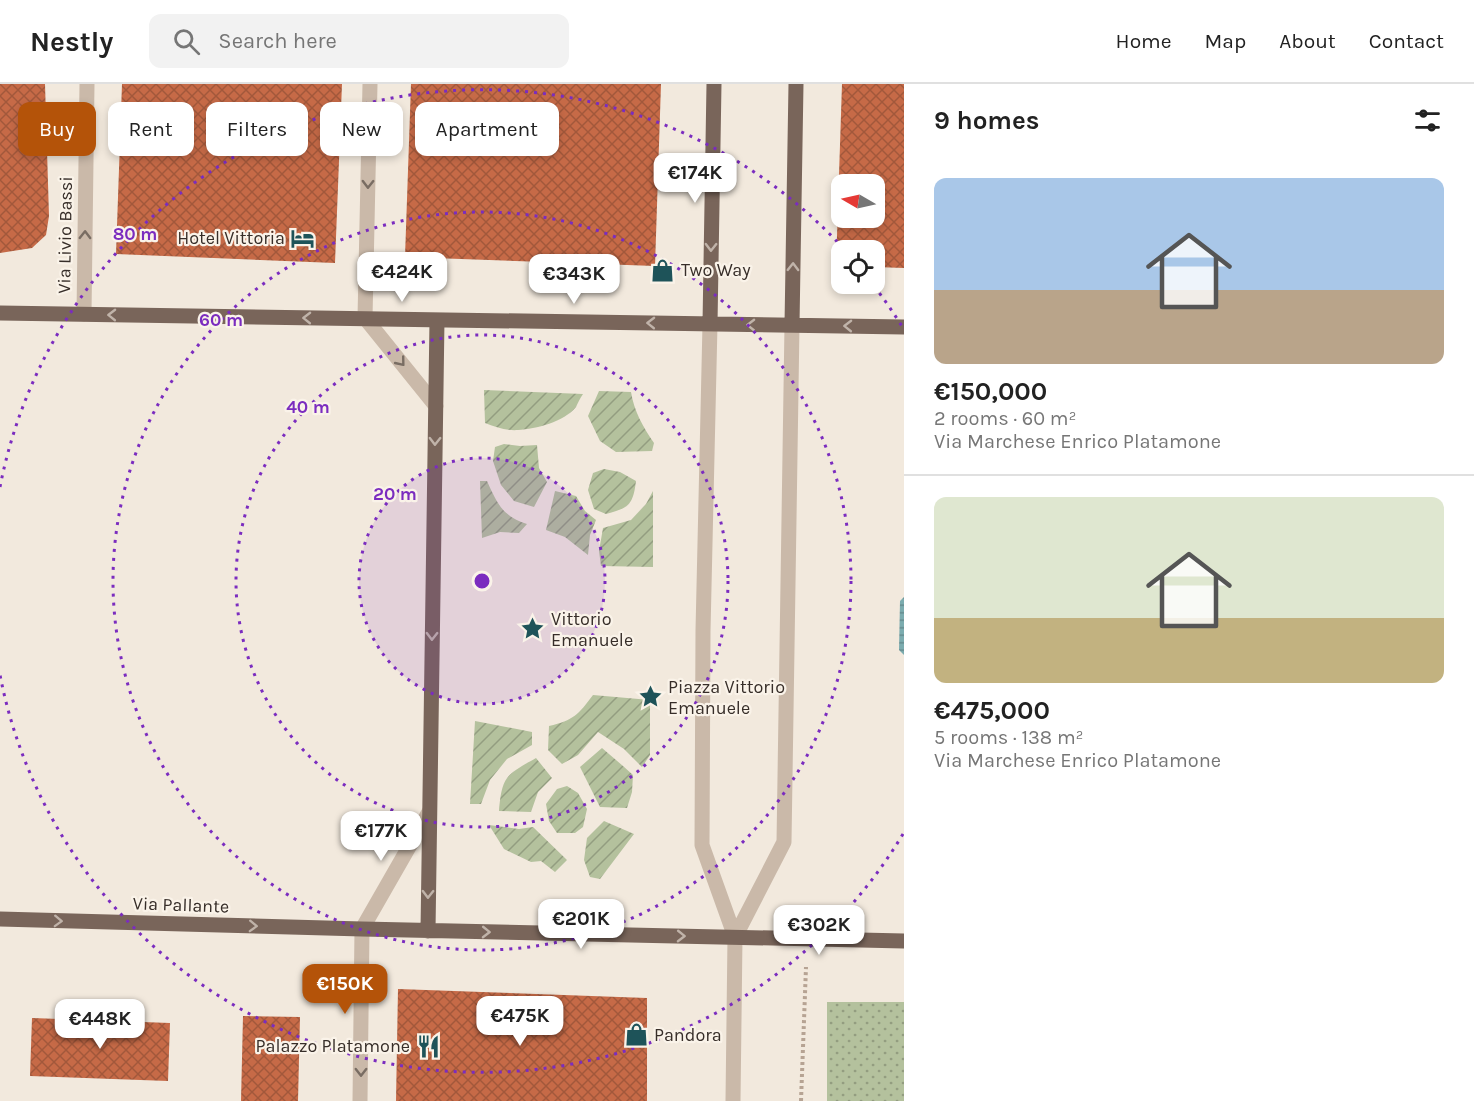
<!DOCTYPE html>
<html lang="en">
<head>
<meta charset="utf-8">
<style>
  :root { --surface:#fff; --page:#f2f2f2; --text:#222; --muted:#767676; --line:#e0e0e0; --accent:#b45309 }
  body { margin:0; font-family:Karla,sans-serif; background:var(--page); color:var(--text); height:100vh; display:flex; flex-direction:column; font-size:22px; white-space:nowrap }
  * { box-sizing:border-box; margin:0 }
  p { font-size:20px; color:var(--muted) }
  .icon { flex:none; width:33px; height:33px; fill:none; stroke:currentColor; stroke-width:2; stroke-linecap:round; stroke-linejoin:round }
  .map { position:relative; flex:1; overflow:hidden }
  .side { display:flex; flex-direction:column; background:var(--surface); width:570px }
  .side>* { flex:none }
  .top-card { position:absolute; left:18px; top:18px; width:570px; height:54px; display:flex; gap:12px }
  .needle { width:39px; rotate:279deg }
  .buttons { position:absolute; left:831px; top:90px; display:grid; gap:12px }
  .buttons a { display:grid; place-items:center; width:54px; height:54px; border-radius:12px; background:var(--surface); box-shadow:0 3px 9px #0003; font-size:30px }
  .price { position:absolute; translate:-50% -51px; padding:0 14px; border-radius:12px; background:#fff; color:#222; font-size:20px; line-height:39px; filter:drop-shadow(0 2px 3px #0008) }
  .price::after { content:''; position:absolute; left:50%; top:36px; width:18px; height:14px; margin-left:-9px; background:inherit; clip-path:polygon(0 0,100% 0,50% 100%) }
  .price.active { background:var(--accent); color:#fff }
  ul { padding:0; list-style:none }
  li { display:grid; align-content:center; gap:12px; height:318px; padding:0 30px }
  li+li { border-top:2px solid var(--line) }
  li span { display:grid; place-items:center; height:186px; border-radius:12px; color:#555 }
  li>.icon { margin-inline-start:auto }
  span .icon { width:108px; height:108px; fill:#fffc; stroke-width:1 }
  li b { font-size:26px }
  h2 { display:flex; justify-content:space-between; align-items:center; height:72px; padding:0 30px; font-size:26px }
  .tag { padding:0 21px; border-radius:12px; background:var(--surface); box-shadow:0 3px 9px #0003; font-size:21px; line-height:54px }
  .tag.active { background:var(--accent); color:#fff }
  header { display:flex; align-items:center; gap:36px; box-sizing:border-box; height:84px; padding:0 30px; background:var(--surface); border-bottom:2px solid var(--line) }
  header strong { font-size:28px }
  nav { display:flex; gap:33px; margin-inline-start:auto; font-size:21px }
  .search { width:420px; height:54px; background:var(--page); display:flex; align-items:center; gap:15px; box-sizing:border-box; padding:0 21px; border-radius:12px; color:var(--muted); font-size:22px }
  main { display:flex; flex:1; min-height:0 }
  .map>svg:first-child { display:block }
  .grass { fill:url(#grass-dots) }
  .garden { fill:url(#garden-furrows) }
  .water { fill:url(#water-rules) }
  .building { fill:url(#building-cross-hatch); fill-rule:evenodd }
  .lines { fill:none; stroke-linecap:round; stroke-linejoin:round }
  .path { stroke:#b6a393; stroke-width:4; stroke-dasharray:3 3; stroke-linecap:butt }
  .minor { stroke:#cab9a9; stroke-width:15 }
  .major { stroke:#79655a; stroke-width:15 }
  .oneway { stroke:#796d63 }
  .oneway2 { stroke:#c0b3a9 }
  .ring { fill:none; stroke:#7b2cbf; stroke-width:3; stroke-dasharray:3 6 }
  .labels { text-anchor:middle; stroke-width:4.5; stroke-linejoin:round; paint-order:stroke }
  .street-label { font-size:18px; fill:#372e29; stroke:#faf3e9 }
  .poi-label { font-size:18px; fill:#372e29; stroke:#faf3e9; text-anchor:start }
  .centre { fill:#7b2cbf; stroke:#faf3e9; stroke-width:3 }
  .ring-label { font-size:18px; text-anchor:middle; font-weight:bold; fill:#7b2cbf; stroke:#faf3e9; stroke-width:4.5; stroke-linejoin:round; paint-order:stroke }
</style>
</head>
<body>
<header>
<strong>Nestly</strong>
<div class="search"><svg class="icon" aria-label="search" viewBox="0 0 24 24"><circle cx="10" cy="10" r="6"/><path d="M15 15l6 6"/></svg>Search here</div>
<nav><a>Home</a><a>Map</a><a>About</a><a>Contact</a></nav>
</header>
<main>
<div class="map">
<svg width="904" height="1017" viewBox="0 0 904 1017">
  <defs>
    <pattern id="grass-dots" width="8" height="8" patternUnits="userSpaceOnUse" patternTransform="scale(1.5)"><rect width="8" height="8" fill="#b4c19d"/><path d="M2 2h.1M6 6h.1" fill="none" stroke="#939d80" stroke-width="1.8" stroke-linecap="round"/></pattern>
    <pattern id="garden-furrows" width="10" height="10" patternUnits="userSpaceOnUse" patternTransform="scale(1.5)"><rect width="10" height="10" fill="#b4c19d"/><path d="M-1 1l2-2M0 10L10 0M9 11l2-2" fill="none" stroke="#939d80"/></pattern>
    <pattern id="water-rules" width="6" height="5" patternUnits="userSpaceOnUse" patternTransform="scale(1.5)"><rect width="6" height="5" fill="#7cacaf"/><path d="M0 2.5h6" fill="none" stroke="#668c8e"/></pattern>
    <pattern id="building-cross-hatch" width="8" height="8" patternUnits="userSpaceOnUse" patternTransform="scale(1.5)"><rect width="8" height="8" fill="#c66a47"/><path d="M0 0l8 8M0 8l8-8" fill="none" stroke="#a2583b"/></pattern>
  </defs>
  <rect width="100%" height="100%" fill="#f2e9dd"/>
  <path class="grass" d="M827,918H904V1017H827Z"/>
  <path class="garden" d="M484,306L583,310C580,314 578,319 576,323C564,338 536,345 518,346C507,347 495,343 485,339Z
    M599,307L631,308C634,327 643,343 654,359L652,367L616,368L600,357L588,332Z
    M504,360L520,362L537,361L539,384L547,398L534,423L514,417L501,401L493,377L495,363Z
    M604,385L620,388L636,397C633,421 629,424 606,430L594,425L588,406L593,389Z
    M480,397H487C497,419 502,432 527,440L519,449L500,448L482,454Z
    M555,407L576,412L585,427L596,436L590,451L588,471L565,453L546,446Z
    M653,407V483L601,482L599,467L603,444L631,436L646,420Z
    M593,611L650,616V671L642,683L624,665L598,648L578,671L562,680L548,666L549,642C574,636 578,631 593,611Z
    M475,637L532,648V661L507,675L490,696L481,720H470Z
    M602,664L623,682L633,691L632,708L627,724L600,723L580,683Z
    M536,674L552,694L538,708L531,728L499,727C502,692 506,691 536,674Z
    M567,702L578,709L587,725L583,743L575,749H557L549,737L546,720L557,705Z
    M604,737L634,750L600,795L590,793L584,776L587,754Z
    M489,741L519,745L533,743L567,776L555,788L541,777L531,778L504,765Z"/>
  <path class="water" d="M904,513V571L899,566L900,517Z"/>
  <path class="building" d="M0,0H45L49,132L46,151L32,164L0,169Z
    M122,0H342L335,179L116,170Z
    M411,0H661L655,182L405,173Z
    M842,0H904V184L874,183V166H842V182H836ZM842,100H874V134H842Z
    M398,905L647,914V1017H396Z
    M243,932L300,933L298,1017H241Z
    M32,934L170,939L168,997L30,992Z"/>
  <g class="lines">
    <path class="path" d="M801,1017L806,883"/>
    <path class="minor" d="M370,0L365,234L436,322
      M84,230L87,0
      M710,240L703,547L702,761L735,853L733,1017
      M735,853L784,758L792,241
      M360,1017L362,845L429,728"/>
    <path class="major" d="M0,229L904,243
      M710,240L714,0
      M792,241L796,0
      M0,835L362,845L904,857
      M428,847L437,236"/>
  </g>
  <defs><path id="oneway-chevron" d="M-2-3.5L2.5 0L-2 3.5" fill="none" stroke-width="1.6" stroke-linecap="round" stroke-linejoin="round" transform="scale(1.5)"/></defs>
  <g class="oneway">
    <use href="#oneway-chevron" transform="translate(368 100) rotate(91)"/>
    <use href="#oneway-chevron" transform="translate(85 151) rotate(-89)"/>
    <use href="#oneway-chevron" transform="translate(401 278) rotate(51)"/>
    <use href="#oneway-chevron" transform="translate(361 988) rotate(90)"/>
  </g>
  <g class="oneway2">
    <use href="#oneway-chevron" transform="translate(711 163) rotate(91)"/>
    <use href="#oneway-chevron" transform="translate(793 183) rotate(-89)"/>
    <use href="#oneway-chevron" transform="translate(112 231) rotate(-179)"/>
    <use href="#oneway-chevron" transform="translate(307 234) rotate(-179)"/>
    <use href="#oneway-chevron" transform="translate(651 239) rotate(-179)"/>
    <use href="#oneway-chevron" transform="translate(751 241) rotate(-179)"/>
    <use href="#oneway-chevron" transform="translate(848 242) rotate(-179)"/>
    <use href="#oneway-chevron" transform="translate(435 357) rotate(91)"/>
    <use href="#oneway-chevron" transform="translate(432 552) rotate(91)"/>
    <use href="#oneway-chevron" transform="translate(428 810) rotate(91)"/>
    <use href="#oneway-chevron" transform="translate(58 837) rotate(2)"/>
    <use href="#oneway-chevron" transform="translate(253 842) rotate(2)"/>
    <use href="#oneway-chevron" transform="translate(486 848) rotate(1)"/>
    <use href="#oneway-chevron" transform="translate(681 852) rotate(1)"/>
  </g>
  <circle cx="482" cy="497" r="123" fill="#7b2cbf" fill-opacity=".12"/>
  <g class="ring">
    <circle cx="482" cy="497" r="123"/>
    <circle cx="482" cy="497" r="246"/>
    <circle cx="482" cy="497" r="369"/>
    <path d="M903 750A491 491 0 0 1 0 591M0 403A491 491 0 0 1 844 165M874 202A491 491 0 0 1 903 244"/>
  </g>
  <defs>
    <symbol id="hotel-bare" viewBox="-9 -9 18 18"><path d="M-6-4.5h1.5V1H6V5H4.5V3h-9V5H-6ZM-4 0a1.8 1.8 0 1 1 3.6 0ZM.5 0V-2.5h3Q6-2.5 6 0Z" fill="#1e5359" stroke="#faf3e9" stroke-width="2.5" paint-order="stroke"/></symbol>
    <symbol id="shop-bare" viewBox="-9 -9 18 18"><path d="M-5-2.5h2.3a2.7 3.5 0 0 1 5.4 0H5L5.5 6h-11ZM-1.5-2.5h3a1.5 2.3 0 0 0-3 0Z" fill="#1e5359" stroke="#faf3e9" stroke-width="2.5" paint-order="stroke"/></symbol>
    <symbol id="sight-bare" viewBox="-9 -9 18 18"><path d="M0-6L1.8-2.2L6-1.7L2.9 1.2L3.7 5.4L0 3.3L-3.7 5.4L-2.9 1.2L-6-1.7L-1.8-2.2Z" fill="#1e5359" stroke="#faf3e9" stroke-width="2.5" paint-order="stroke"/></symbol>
    <symbol id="restaurant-bare" viewBox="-9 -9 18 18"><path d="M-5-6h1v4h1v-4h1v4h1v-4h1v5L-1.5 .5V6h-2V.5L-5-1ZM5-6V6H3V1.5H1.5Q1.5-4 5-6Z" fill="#1e5359" stroke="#faf3e9" stroke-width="2.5" paint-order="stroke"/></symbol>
  </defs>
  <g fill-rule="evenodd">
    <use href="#hotel-bare" x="286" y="138" width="33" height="33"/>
    <use href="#shop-bare" x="646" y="170" width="33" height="33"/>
    <use href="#sight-bare" x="516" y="528" width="33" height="33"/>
    <use href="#sight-bare" x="634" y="596" width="33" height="33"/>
    <use href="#shop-bare" x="620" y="934" width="33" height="33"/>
    <use href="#restaurant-bare" x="412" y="946" width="33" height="33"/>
  </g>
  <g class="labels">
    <g class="street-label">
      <text transform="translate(65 151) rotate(-89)" y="6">Via Livio Bassi</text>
      <text transform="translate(181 821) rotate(2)" y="6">Via Pallante</text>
    </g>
    <g class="poi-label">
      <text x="285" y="160" text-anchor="end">Hotel Vittoria</text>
      <text x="681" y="192">Two Way</text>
      <text x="551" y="541">Vittorio<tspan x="551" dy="21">Emanuele</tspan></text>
      <text x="668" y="609">Piazza Vittorio<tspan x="668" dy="21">Emanuele</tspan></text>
      <text x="654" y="957">Pandora</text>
      <text x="410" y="968" text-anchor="end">Palazzo Platamone</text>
    </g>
  </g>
  <circle cx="482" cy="497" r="9" class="centre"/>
  <g class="ring-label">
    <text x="135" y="156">80 m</text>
    <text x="221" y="242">60 m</text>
    <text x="308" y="329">40 m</text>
    <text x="395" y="416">20 m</text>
  </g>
</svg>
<div class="buttons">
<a><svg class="needle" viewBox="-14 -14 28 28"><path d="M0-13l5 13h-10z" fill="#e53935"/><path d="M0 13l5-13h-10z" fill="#767676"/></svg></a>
<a><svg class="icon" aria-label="locate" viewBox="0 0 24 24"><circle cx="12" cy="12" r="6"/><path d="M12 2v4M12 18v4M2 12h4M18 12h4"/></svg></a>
</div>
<b class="price" style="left:695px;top:120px">€174K</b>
<b class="price" style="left:402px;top:219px">€424K</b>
<b class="price" style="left:574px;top:221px">€343K</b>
<b class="price" style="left:381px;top:778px">€177K</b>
<b class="price" style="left:581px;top:866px">€201K</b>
<b class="price" style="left:819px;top:872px">€302K</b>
<b class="price active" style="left:345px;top:931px">€150K</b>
<b class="price" style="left:520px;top:963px">€475K</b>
<b class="price" style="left:100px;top:966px">€448K</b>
<div class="top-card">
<a class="tag active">Buy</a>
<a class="tag">Rent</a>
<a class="tag">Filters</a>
<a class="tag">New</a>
<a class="tag">Apartment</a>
</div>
</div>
<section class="side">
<h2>9 homes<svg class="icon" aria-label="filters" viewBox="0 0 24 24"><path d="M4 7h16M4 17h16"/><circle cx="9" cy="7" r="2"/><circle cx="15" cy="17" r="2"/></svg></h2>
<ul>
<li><span style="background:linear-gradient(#a9c7e8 60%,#b9a48a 0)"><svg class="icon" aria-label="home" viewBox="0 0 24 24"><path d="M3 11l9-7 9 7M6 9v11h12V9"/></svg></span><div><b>€150,000</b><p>2 rooms · 60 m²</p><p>Via Marchese Enrico Platamone</p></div></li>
<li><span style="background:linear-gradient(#dfe7d0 65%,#c2b280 0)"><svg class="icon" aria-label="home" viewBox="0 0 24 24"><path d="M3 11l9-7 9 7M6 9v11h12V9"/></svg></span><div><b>€475,000</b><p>5 rooms · 138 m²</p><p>Via Marchese Enrico Platamone</p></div></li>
</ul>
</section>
</main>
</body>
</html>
